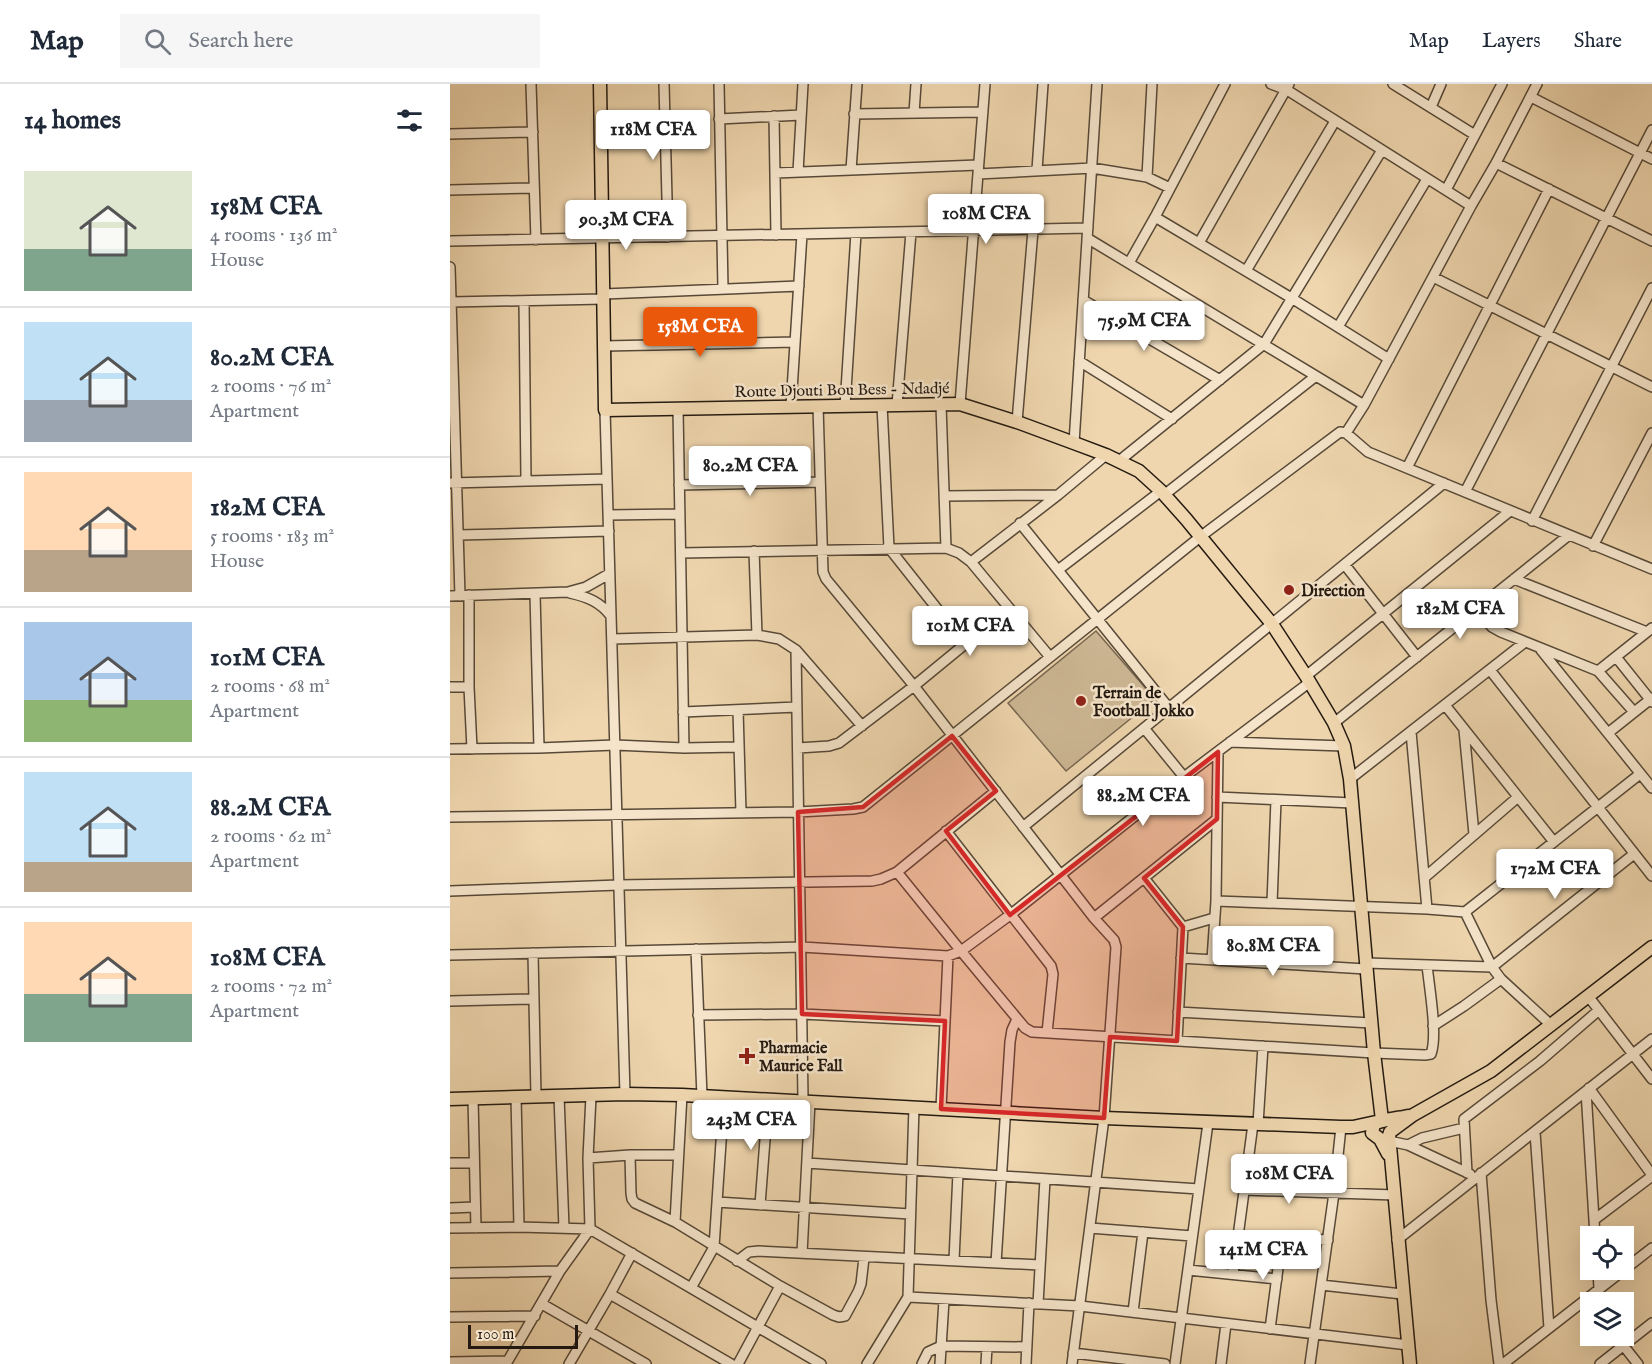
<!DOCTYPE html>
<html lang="en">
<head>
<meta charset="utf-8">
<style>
  :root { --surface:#fff; --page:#f6f6f7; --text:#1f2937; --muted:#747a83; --line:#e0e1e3; --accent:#ea580c }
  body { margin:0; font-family:"IM FELL English",serif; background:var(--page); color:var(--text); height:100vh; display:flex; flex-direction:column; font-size:22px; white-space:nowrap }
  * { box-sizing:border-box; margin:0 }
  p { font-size:20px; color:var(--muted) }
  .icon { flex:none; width:33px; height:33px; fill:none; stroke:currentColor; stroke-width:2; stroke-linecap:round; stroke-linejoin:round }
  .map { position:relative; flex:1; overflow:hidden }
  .sheet { display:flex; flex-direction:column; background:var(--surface); width:450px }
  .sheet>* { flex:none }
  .buttons { position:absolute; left:1130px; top:1142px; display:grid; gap:12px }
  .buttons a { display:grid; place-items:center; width:54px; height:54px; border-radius:0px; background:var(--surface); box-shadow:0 6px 24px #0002; font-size:30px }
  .scale { position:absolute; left:18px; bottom:15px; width:110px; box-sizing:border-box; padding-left:6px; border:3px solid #241a11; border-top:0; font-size:16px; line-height:21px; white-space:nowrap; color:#241a11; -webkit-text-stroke:4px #f5e4ca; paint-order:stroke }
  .price { position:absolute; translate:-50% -51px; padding:0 14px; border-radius:6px; background:#fff; color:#222; font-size:20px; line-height:39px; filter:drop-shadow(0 2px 3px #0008) }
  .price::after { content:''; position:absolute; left:50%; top:36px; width:18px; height:14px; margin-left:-9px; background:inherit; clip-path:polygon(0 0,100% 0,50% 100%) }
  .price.selected { background:var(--accent); color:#fff }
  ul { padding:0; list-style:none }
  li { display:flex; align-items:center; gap:18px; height:150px; padding:0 24px }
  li+li { border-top:2px solid var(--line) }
  li span { display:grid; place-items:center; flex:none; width:168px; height:120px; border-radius:0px; color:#555 }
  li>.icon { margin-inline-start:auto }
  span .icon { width:72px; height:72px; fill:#fffc; stroke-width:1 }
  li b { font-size:26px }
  h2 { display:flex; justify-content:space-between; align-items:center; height:72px; padding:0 24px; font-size:26px }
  header { display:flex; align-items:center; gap:36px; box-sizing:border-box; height:84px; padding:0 30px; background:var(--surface); border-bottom:2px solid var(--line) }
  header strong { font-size:28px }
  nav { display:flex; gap:33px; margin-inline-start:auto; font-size:21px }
  .search { width:420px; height:54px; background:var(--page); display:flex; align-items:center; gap:15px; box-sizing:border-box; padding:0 21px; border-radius:0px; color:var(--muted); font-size:22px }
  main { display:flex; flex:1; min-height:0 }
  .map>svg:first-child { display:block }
  .green { fill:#ccb693; stroke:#786852; stroke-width:1.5 }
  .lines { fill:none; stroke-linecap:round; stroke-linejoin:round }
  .minor-casing { stroke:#574938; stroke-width:12 }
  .major-casing { stroke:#241a11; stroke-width:15 }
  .minor { stroke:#f5e4ca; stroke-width:9 }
  .major { stroke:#efd6ae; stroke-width:12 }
  .marked { fill:#d62828; fill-opacity:0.2; stroke:#d62828; stroke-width:4.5; stroke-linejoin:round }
  .poi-dot { fill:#8f2418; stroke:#f5e4ca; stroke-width:2 }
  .labels { text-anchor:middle; stroke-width:5; stroke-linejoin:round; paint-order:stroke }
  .street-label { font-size:16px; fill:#241a11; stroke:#f5e4ca }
  .poi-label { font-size:16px; font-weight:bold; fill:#241a11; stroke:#f5e4ca; text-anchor:start }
</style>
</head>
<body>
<header>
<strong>Map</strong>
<div class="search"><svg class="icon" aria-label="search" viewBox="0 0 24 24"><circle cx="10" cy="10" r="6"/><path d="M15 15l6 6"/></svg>Search here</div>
<nav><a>Map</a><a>Layers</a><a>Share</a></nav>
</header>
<main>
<section class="sheet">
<h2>14 homes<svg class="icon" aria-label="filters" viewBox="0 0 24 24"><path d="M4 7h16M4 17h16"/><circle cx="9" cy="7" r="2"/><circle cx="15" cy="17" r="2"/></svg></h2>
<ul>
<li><span style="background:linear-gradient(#dfe7d0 65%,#7fa58c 0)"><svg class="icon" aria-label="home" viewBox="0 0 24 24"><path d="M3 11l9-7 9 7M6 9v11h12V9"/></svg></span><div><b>158M CFA</b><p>4 rooms · 136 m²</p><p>House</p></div></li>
<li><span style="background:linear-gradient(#bfe0f5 65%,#9aa5b1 0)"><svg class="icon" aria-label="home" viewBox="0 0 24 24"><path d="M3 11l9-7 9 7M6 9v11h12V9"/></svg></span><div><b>80.2M CFA</b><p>2 rooms · 76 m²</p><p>Apartment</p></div></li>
<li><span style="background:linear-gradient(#ffd9b3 65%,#b9a48a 0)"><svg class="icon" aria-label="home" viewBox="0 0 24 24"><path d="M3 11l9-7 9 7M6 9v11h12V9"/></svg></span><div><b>182M CFA</b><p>5 rooms · 183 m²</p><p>House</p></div></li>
<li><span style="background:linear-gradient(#a9c7e8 65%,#8fb573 0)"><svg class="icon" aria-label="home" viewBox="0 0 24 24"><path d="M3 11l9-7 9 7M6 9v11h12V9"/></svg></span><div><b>101M CFA</b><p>2 rooms · 68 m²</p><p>Apartment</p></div></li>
<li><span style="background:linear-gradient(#bfe0f5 75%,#b9a48a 0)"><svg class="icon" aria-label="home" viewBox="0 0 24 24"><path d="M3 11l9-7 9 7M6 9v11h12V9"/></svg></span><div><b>88.2M CFA</b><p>2 rooms · 62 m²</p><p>Apartment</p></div></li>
<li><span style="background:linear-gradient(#ffd9b3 60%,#7fa58c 0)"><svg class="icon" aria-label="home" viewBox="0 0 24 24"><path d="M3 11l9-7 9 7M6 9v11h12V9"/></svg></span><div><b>108M CFA</b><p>2 rooms · 72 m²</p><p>Apartment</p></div></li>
</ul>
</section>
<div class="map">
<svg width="1202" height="1280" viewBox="0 0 1202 1280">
  <rect width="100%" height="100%" fill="#efd6ae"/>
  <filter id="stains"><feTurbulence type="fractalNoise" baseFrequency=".00333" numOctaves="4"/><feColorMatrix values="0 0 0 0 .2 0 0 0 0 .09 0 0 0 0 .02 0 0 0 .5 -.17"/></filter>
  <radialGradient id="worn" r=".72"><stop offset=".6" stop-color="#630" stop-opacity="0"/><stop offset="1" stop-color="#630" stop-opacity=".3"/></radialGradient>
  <path class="green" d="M646,547L705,615L616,687L558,619Z"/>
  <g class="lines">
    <defs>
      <path id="minor" d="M81,0L86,156
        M214,0L218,153
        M269,0L273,205
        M821,0L837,6L1021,122
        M943,0L1025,51
        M1081,13L1202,75
        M981,23L991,0
        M464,29L466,0
        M404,30L533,28
        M324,32L326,151
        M269,35L351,31
        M0,50L83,48
        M1046,79L1202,157
        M401,86L407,0
        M587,86L593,0
        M348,88L353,0
        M325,89L528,81
        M528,90L642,84L697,93L720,104
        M697,93L702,0
        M0,106L84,104
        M996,106L1052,0
        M705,133L843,215L939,275
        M637,154L914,321
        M0,157L638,144
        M749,159L839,0
        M679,179L705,133L775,0
        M0,183L10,512
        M796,187L885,37
        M983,193L1202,303
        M154,210L349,202
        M633,216L770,296
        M74,217L76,397
        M1,218L154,215
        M888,243L977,95
        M154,262L345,258
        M629,277L722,335
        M510,320L535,0
        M432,321L439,464L515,560
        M447,321L461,148
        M491,321L496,464
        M341,322L352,150
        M368,322L373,488L376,495L464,602L644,834L664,856L666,863L654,1034L622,1280
        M395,322L406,149
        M228,325L234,664
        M155,326L175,1010
        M567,338L583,146
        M896,349L914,321L1021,122L1046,79L1087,0
        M624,359L647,0
        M669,377L814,260L932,66
        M957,384L1099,105
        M0,399L157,395
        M229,401L370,398
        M1015,408L1202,46
        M714,411L866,292
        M494,412L608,411
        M158,431L230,430
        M1082,437L1202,204
        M570,439L719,624
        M9,451L159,447
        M1143,462L1202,349
        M304,467L307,551
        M231,469L496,464L509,469L521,478L600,573
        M521,478L608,411L656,371
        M895,481L967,573
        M608,486L711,407
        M1064,495L1197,548
        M120,509C138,513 150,518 161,532
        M85,510L89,664
        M19,511V603L22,665
        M0,512L118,508L136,503L159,490
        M1026,525L1042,543L1051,548L1148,587L1184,628
        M162,555L307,551L329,555L346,566L412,642
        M346,566C349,716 352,867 353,1018
        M1091,566L1202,704
        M1166,573L1202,618
        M1040,586L1202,792
        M1148,587L1202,544
        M856,592L1060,427
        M0,603H19
        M995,621L1104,758
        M288,626L291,728
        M233,628L347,623
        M884,639L1119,451
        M694,644L734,693
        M1014,646L1024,750
        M961,648L977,825
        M1158,649L1202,614
        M780,658L894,662
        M348,664L379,662L389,659L464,602L559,524
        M0,665L89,664L165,661L234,664L288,663
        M900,695L1075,558
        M767,713L902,719
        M0,733L348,728L403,725L413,723L750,453L890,348L896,349L918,368L1202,485
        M573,743L994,399
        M496,747L601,882L603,890L597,949
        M447,788L511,867L575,944L582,948L924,969L975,971L981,970C988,951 979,902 977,881
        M694,794L733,843L727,957
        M974,794L1068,713
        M0,807L169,801L422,797L431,795L447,788L546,707
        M766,817L977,825L1015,828L1190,690
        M822,819L826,716
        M1015,828L1042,883L1051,895L1101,941
        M644,834L767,735
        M733,843L764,834
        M246,865L252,1012
        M83,869L86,1012
        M0,871L352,863L498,872L511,867L560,831L734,693L860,598
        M731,874L916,885
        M762,876L766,817L768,668
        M916,879L1042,883L1184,770
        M1138,912L1202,995
        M0,917L84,915
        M728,928L921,939
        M248,931L352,930L495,937
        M983,942L1014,922L1051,895
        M1139,1004L1202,1091
        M1136,1007L1145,1152
        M109,1012L114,1144
        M66,1013L69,1143
        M23,1014L26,1144
        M491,1025L498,872
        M808,1040L813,962
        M1085,1048L1099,1244
        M939,1057L958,1061L1020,1090
        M958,1061L972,1054L1014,1044
        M180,1071L181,1109L182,1115L185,1119L225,1138L330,1202L383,1231L389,1233L395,1232L408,1208L411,1200L414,1174
        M138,1074L180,1071H228
        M0,1079H24
        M357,1079L749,1105
        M1017,1089L1014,1035L1090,977L1149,926
        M1031,1089L1041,1216L1049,1280
        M794,1106L945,1111
        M267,1118L460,1130
        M310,1121L318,1016
        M0,1124L25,1123
        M1144,1136L1202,1092
        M225,1138L232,1011
        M0,1144L69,1143L140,1145L371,1280
        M640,1144L742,1152
        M788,1152L878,1156
        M947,1156L1202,955
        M352,1169L360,1018
        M504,1176L508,1089
        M287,1177L299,1168L309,1167L590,1181
        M546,1179L560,958L562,946L567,935
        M1148,1185L1149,1205
        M738,1186L827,1195
        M0,1189L110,1187
        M783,1190L803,1040
        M871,1201L952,1210
        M241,1204L264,1163L274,1013
        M160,1210L281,1280
        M458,1213L630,1222L958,1261
        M92,1220L196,1280
        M588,1220L595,1095
        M683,1228L693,1148
        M0,1233L85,1232
        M820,1245L832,1154
        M1165,1251L1188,1280
        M623,1269L715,1280
        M0,1278L57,1277
        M56,1280L110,1187L140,1145L138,1074L141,1012
        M119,1280L160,1210L182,1169
        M288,1280L330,1202
        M417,1280L458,1213L464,1023
        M472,1280L478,1268L491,1262L577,1263
        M490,1280L494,1216
        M536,1280L537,1263
        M576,1280L579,1219
        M725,1280L758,1039
        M771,1280L776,1240
        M860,1280L884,1109L891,1043
        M1053,1280L1202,1164
        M1150,1280L1202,1239"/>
      <path id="major" d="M150,0L155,326L510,320L567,338L624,359L656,371L689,387L711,407L736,435L822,540L856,592L884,639L894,662L900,695L924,969L932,1036
        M0,1015L175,1010L232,1011L654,1034L891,1043H903L926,1038
        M940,1048L963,1031L1041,987L1202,863
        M939,1051L960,1280
        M938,1070L930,1055L922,1049L924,1040C930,1036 949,1034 958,1032"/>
    </defs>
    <use href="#minor" class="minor-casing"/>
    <use href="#major" class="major-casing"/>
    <use href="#minor" class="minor"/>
    <use href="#major" class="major"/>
  </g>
  <path class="marked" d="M502,652L546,707L496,747L560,831L768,668L767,735L694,794L733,843L727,957L660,953L654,1034L491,1025L495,937L352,930L348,728L413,723Z"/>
  <g class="poi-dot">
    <circle cx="839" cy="506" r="6"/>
    <circle cx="631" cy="617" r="6"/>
    <path d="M294 963h6v6h6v6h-6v6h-6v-6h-6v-6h6z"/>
  </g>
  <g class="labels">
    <g class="street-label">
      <text transform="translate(392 305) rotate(-1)" y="6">Route Djouti Bou Bess - Ndadjé</text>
    </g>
    <g class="poi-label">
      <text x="851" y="512">Direction</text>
      <text x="643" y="614">Terrain de<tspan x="643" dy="18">Football Jokko</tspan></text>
      <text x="309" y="969">Pharmacie<tspan x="309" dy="18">Maurice Fall</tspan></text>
    </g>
  </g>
  <rect width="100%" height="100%" filter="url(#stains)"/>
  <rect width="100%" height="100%" fill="url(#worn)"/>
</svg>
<div class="buttons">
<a><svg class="icon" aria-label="locate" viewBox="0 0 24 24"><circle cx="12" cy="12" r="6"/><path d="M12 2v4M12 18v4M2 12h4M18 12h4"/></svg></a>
<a><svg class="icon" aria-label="layers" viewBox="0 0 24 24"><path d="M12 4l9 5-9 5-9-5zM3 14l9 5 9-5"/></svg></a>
</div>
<div class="scale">100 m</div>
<b class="price" style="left:203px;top:77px">118M CFA</b>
<b class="price" style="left:536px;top:161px">108M CFA</b>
<b class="price" style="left:176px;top:167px">90.3M CFA</b>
<b class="price" style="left:694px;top:268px">75.9M CFA</b>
<b class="price selected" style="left:250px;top:274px">158M CFA</b>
<b class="price" style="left:300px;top:413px">80.2M CFA</b>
<b class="price" style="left:1010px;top:556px">182M CFA</b>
<b class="price" style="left:520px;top:573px">101M CFA</b>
<b class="price" style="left:693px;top:743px">88.2M CFA</b>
<b class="price" style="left:1105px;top:816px">172M CFA</b>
<b class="price" style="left:823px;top:893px">80.8M CFA</b>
<b class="price" style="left:301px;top:1067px">243M CFA</b>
<b class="price" style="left:839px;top:1121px">108M CFA</b>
<b class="price" style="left:813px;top:1197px">141M CFA</b>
</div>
</main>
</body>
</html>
